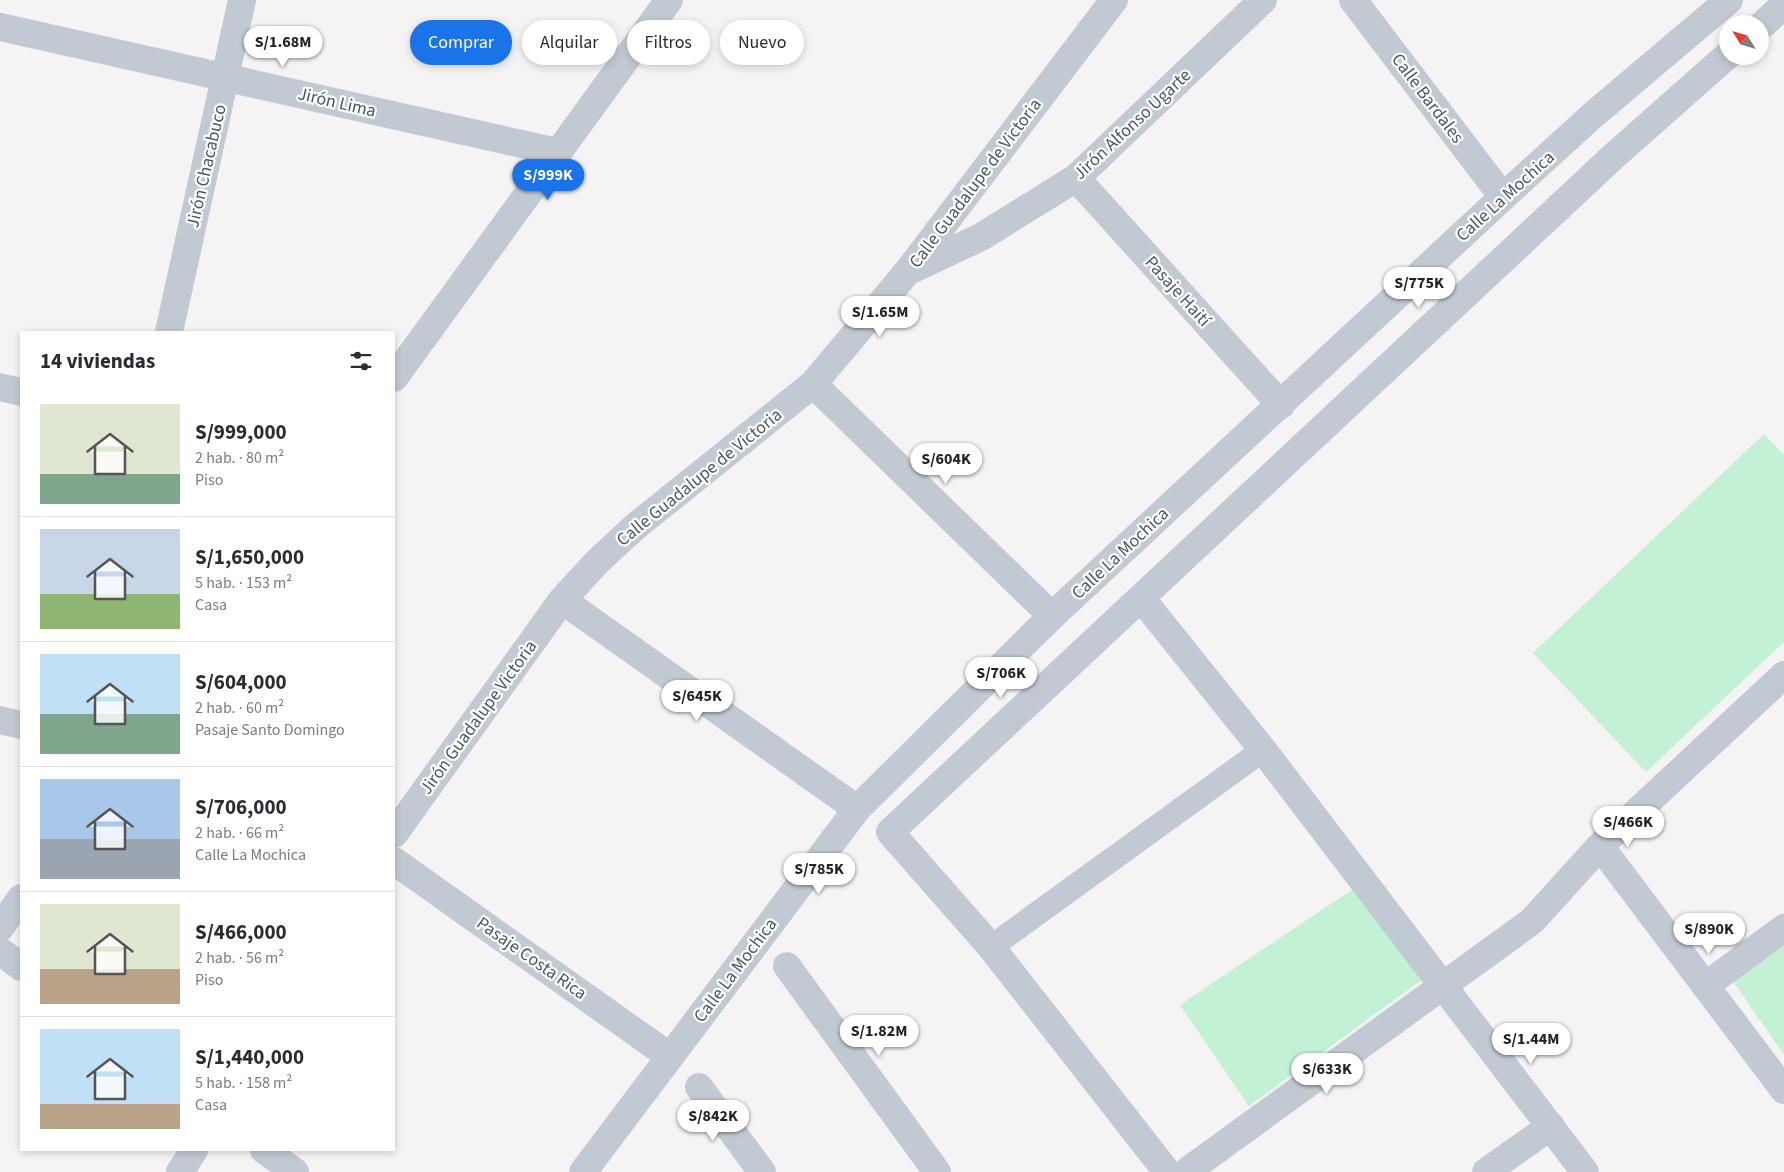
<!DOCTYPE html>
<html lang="es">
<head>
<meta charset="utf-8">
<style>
  :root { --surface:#fff; --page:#f2f2f3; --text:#2b2b33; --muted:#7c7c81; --line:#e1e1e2; --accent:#1a73e8 }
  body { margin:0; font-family:"Source Sans 3",sans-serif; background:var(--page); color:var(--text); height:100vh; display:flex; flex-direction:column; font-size:19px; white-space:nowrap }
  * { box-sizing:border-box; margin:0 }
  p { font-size:16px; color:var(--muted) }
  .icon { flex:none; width:28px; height:28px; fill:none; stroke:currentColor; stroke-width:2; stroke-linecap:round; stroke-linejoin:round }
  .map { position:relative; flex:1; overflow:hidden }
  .panel { position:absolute; left:20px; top:331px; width:375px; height:820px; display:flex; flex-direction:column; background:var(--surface); border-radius:0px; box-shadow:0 2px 8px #0003 }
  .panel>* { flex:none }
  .hud { position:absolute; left:410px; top:20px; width:475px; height:45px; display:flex; gap:10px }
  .needle { width:32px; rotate:307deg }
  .buttons { position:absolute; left:1719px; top:15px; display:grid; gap:10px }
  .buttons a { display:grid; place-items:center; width:50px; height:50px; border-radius:50%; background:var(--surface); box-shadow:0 2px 8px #0003; font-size:25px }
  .price { position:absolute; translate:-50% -42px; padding:0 11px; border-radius:18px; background:#fff; color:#222; font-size:16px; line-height:32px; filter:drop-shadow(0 1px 2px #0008) }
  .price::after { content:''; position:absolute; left:50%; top:30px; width:15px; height:11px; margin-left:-8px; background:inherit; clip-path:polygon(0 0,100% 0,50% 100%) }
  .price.active { background:var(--accent); color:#fff }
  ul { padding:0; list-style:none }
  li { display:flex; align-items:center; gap:15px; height:125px; padding:0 20px }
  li+li { border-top:1px solid var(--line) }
  li span { display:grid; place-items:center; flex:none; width:140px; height:100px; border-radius:0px; color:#555 }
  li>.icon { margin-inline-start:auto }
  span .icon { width:60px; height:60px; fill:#fffc; stroke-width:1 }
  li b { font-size:21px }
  h2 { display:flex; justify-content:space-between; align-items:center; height:60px; padding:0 20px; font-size:21px }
  .chip { padding:0 18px; border-radius:22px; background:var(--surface); box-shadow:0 2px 8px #0003; font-size:18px; line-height:45px }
  .chip.active { background:var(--accent); color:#fff }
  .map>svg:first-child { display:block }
  .green { fill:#c3f1d5 }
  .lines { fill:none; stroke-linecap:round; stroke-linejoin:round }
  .pedestrian { stroke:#c1cad2; stroke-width:24 }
  .minor { stroke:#c1cad2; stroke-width:28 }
  .tertiary { stroke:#c1cad2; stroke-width:28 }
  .labels { text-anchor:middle; stroke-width:4.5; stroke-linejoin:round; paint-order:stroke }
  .street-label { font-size:18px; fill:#4a5661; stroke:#fff }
</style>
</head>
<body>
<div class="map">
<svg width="1784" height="1172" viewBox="0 0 1784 1172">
  <rect width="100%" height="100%" fill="#f5f3f3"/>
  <path class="green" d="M1764,434L1784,455V642L1646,772L1533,653Z
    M1356,887L1423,979L1249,1106L1180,1005Z
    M1784,943V1055L1733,981Z"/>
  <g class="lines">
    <path class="pedestrian" d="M991,947L1263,750"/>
    <path class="minor" d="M1353,0L1503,197
      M0,27L557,152
      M1760,27L1784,5
      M1076,178L1281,405
      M913,269L981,237L1076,178L1263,0
      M169,332L242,0
      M813,384L1052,616
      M0,387L21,392
      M1141,598L1263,750L1585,1172
      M562,600L857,809
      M0,720L21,725
      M394,834L562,600L598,561L636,526L813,384L908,271L1114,0
      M1600,846L1784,1090
      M394,861L669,1056
      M0,951L21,967
      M787,966L937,1172
      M1705,986L1784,928
      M699,1087L762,1172
      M264,1150L295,1172
      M180,1172L194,1150
      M1167,1172L991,947L890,832L1615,155L1728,55
      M1186,1172L1532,921L1600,846L1784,675
      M1486,1172L1551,1126"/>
    <path class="tertiary" d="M394,378L669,0
      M0,928L21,898
      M583,1172L857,809L1052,616L1503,197L1593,115L1729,0"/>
  </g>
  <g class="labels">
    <g class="street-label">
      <text transform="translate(1428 98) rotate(53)" y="6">Calle Bardales</text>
      <text transform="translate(337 102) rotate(13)" y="6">Jirón Lima</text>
      <text transform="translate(1132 124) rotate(-43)" y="6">Jirón Alfonso Ugarte</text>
      <text transform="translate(206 166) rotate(-77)" y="6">Jirón Chacabuco</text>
      <text transform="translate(975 183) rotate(-53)" y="6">Calle Guadalupe de Victoria</text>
      <text transform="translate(1505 196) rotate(-42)" y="6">Calle La Mochica</text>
      <text transform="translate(1178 291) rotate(48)" y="6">Pasaje Haití</text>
      <text transform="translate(699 477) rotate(-39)" y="6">Calle Guadalupe de Victoria</text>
      <text transform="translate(1120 553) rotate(-43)" y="6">Calle La Mochica</text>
      <text transform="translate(478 717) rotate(-54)" y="6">Jirón Guadalupe Victoria</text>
      <text transform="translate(532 958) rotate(35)" y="6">Pasaje Costa Rica</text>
      <text transform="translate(735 970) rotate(-53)" y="6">Calle La Mochica</text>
    </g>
  </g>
</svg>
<div class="buttons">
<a><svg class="needle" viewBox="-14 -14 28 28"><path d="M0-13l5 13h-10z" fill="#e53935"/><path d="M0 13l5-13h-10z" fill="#7c7c81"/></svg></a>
</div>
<b class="price" style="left:283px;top:68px">S/1.68M</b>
<b class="price active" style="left:548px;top:201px">S/999K</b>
<b class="price" style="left:1419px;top:309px">S/775K</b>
<b class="price" style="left:880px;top:338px">S/1.65M</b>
<b class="price" style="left:946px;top:485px">S/604K</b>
<b class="price" style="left:1001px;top:699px">S/706K</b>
<b class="price" style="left:697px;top:722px">S/645K</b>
<b class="price" style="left:1628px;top:848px">S/466K</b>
<b class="price" style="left:819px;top:895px">S/785K</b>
<b class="price" style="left:1709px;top:955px">S/890K</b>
<b class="price" style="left:879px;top:1057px">S/1.82M</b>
<b class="price" style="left:1531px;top:1065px">S/1.44M</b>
<b class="price" style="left:1327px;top:1095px">S/633K</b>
<b class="price" style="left:713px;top:1142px">S/842K</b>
<div class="hud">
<a class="chip active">Comprar</a>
<a class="chip">Alquilar</a>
<a class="chip">Filtros</a>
<a class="chip">Nuevo</a>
</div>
<section class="panel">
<h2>14 viviendas<svg class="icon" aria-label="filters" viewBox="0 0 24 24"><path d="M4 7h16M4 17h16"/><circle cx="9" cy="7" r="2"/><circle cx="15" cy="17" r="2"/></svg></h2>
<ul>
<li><span style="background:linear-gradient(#dfe7d0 70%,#7fa58c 0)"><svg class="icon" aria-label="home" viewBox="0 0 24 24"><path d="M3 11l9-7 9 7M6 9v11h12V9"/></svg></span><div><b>S/999,000</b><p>2 hab. · 80 m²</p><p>Piso</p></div></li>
<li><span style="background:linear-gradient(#c9d6e8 65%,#8fb573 0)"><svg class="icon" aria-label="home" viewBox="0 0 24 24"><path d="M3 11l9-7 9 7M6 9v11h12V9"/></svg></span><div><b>S/1,650,000</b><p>5 hab. · 153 m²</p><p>Casa</p></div></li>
<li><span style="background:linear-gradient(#bfe0f5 60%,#7fa58c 0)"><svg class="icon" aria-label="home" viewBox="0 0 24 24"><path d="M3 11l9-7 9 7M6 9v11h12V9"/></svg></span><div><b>S/604,000</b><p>2 hab. · 60 m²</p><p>Pasaje Santo Domingo</p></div></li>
<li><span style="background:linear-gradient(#a9c7e8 60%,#9aa5b1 0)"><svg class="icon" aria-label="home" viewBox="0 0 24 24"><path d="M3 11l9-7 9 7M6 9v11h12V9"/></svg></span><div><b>S/706,000</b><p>2 hab. · 66 m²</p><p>Calle La Mochica</p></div></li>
<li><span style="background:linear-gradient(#dfe7d0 65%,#b9a48a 0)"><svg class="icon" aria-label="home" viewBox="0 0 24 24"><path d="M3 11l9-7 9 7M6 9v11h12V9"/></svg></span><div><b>S/466,000</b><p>2 hab. · 56 m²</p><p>Piso</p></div></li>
<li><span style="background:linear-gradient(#bfe0f5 75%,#b9a48a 0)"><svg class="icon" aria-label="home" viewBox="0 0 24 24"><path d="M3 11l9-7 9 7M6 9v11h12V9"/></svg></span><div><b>S/1,440,000</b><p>5 hab. · 158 m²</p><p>Casa</p></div></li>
</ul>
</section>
</div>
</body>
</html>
